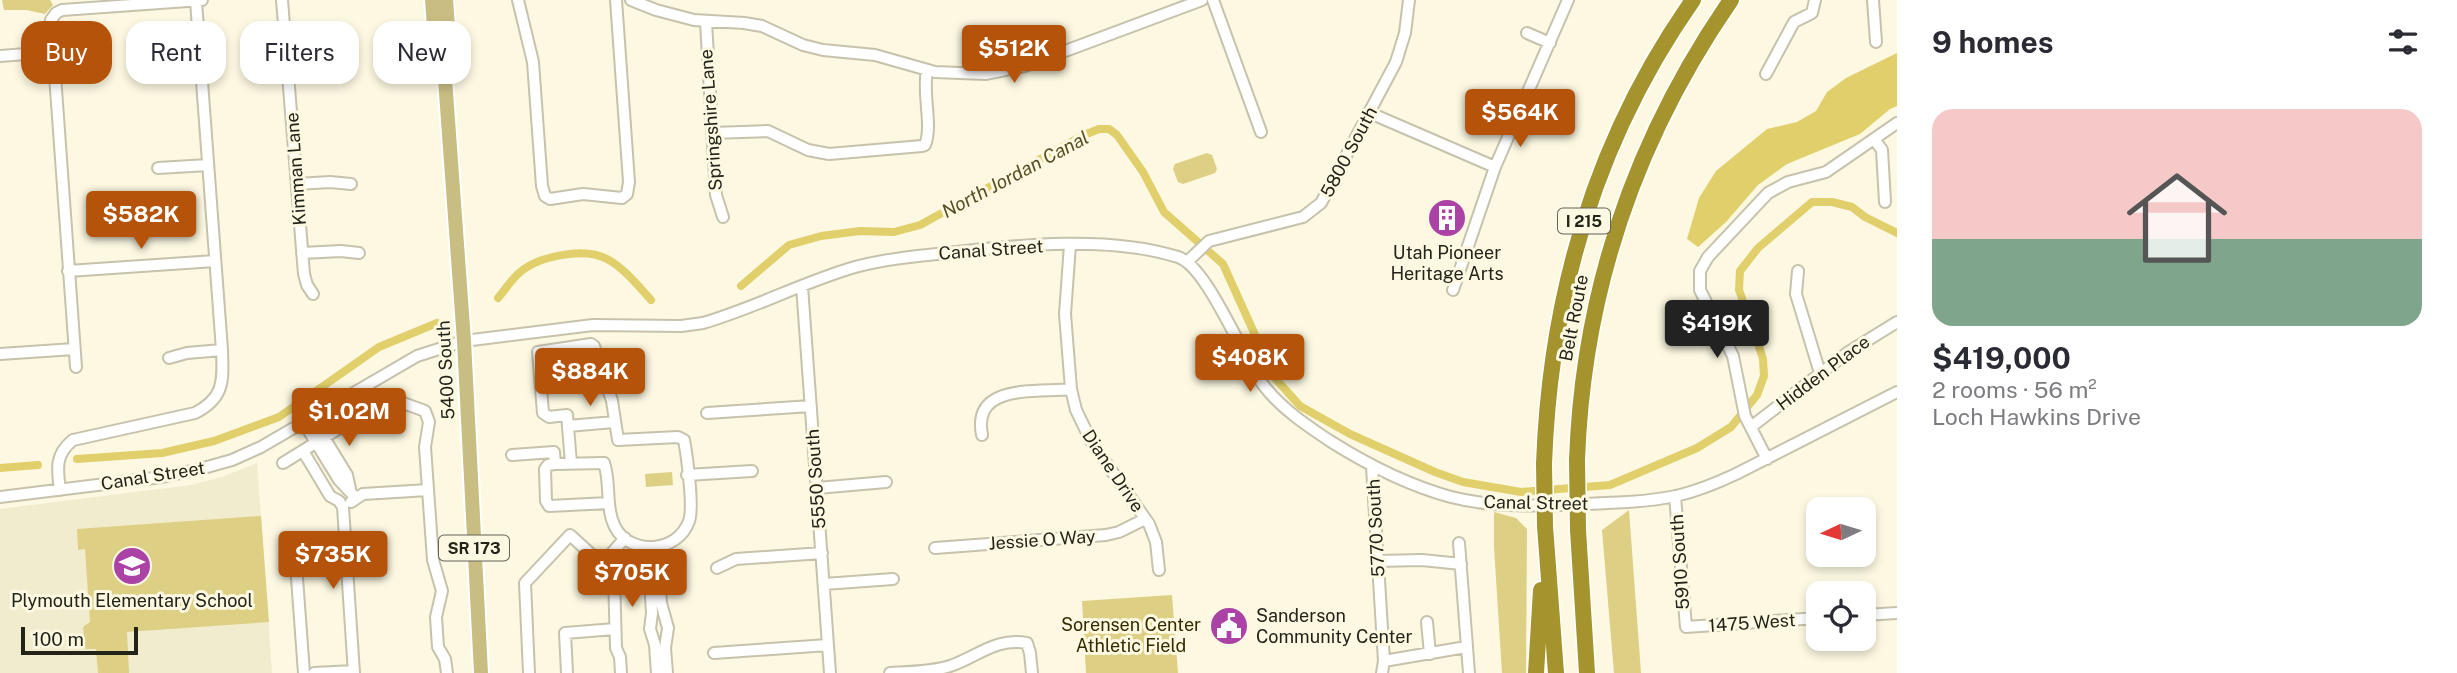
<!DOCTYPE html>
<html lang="en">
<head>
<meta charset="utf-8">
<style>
  :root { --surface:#fff; --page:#f7f7f7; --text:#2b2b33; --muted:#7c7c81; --accent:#b45309 }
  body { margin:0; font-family:"Public Sans",sans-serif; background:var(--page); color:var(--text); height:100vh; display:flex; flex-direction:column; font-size:26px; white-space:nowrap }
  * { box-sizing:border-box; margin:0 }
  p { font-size:23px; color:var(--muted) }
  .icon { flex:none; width:38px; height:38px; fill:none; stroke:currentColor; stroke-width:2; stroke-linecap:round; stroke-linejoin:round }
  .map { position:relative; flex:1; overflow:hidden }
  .panel { display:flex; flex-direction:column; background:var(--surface); width:560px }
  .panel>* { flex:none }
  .top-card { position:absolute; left:21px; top:21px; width:665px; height:63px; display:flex; gap:14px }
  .needle { width:46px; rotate:266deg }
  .buttons { position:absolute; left:1806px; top:497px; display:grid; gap:14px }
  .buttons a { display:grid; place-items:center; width:70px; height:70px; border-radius:14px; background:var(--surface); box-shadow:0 4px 10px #0003; font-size:35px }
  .scale { position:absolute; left:21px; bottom:18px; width:117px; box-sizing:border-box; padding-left:7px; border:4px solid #24231a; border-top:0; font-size:19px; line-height:24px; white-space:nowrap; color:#24231a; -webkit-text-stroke:5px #fcf8e1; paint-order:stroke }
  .price { position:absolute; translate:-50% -60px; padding:0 16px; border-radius:7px; background:var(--accent); color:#fff; font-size:23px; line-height:46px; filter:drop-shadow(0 2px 4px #0008) }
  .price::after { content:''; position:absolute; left:50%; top:42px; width:21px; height:16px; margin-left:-10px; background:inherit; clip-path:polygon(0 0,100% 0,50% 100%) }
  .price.active { background:#222; color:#fff }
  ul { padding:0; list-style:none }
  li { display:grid; align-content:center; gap:14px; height:371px; padding:0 35px }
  li span { display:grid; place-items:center; height:217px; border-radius:21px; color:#555 }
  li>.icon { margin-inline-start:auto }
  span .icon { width:126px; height:126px; fill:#fffc; stroke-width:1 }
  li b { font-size:30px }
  h2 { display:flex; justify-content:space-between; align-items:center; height:84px; padding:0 35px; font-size:30px }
  .chip { padding:0 24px; border-radius:21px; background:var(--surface); box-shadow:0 4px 10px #0003; font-size:24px; line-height:63px }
  .chip.active { background:var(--accent); color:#fff }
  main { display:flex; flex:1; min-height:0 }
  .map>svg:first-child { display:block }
  .built { fill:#f1eccd }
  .green { fill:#ddcf83 }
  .water { fill:#e1cf6b }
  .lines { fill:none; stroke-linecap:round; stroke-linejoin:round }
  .canal { stroke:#e1cf6b; stroke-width:8 }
  .minor-casing { stroke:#c6c2ac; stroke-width:14 }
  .major-casing { stroke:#fff; stroke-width:18 }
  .highway-casing { stroke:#fff; stroke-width:19 }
  .minor { stroke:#fff; stroke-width:10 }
  .major { stroke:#c9be82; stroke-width:14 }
  .highway { stroke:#a5932e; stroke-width:16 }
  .highway-bridge-casing { stroke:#fff; stroke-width:19; stroke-linecap:butt }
  .highway-bridge { stroke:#a5932e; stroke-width:16 }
  .labels { text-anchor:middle; stroke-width:6; stroke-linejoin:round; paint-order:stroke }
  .shield { fill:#fcf8e1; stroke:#656356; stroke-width:2 }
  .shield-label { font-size:16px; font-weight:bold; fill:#24231a }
  .street-label { font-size:18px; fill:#24231a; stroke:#fcf8e1 }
  .poi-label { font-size:18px; fill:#24231a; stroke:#fcf8e1 }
  .park-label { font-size:18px; fill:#322b00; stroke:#fcf8e1 }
  .water-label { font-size:19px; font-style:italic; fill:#564f25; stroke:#fcf8e1 }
</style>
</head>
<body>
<main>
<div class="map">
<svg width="1897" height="673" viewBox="0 0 1897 673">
  <rect width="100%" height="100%" fill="#fcf8e1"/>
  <path class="built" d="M257,463L272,673H0V509L191,485L222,477Z"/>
  <path class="green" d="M2,0H50L53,5L45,14L26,10H4Z
    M1207,153L1212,155L1217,169L1215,173L1183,184L1178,182L1173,169L1175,164Z
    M672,472L673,485L646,487L645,474Z
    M1629,510L1641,673H1614L1602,530Z
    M1494,512L1516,518L1527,529L1526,673H1502L1494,547Z
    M261,516L269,622L127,632L129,673H98L96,649H85L83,627L90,622L85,549L78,550L77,529Z
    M1172,595L1178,673H1086L1082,601Z"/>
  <path class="water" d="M1897,53V106L1890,109L1860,134L1787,164L1758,185L1726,222L1698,247L1687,239L1699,198L1716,171L1767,129L1797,122L1816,111L1827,92L1846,78Z"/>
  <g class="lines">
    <path class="canal" d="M741,286L789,245L821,236L860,231L894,232L920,225L1084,135L1099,129H1109L1117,135L1143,172L1164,212L1223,264L1274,377L1300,406L1350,434L1435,472L1463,482L1521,492L1610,485L1697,448L1731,427L1757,395L1764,376L1763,359L1757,340L1739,290L1740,271L1758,248L1812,202H1832L1852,207L1865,217L1897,233
      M498,298C505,290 511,280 519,273C538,256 584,247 607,259C623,267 639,287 651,300
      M77,459L162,453L214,441L279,417L379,347L437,323
      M0,468L38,465"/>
    <defs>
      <path id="minor" d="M282,0L304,274L307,285L313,294
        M518,0L533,62L542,186L545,196L550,199L583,194L622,198L627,194L629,182L616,0
        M631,0L656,10L694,20L744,23L762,26L803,45L823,50L875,55L935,72L986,74L1025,66L1202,0
        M1213,0L1261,132
        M1873,0L1876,42
        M706,22L716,195L723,217
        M1527,33L1550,43
        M0,56L52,52
        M149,62L200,59
        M1766,74L1794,22L1812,13L1815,0
        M1370,113L1495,167
        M712,133L768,131L808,150L829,154L922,146L925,145C933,125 922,94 927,70
        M1874,139L1882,150L1885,202
        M158,168L208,165
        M297,184L330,182L351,184
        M1070,245L1065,314L1071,389L1076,410L1092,443L1149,524L1156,542L1159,570
        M302,253L341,251L359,253
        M1188,261L1209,241L1303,217L1321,203L1396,62L1405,33L1409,0
        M68,271L215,261
        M1798,271L1796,294L1820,373
        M802,286L830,673
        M1453,290L1495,167L1568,0
        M0,354L74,349
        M169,358L187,353L222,350
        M76,367L51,20L56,13L62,10L202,0
        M707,413L811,406
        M312,418L347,475L350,489
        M304,423L339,480L356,498
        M568,426L614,422
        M1751,427L1847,353L1897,322
        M982,435C972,383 1036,393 1071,389
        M303,451L330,496L339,501L343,507L354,673
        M512,455L554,452L555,464L604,463C611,483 605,507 615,527C630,556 678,553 689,521C694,508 687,456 684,440L678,437L618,440L612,401L594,346L591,344L538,352L543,413L549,417L567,415L571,463
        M1767,459L1745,416L1733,356L1700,290V271L1708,257L1768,193L1788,182L1826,172L1897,123
        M283,463L351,421L354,415L384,396L425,411L429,422L425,447L433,560L442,591L436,617L438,647L445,659L447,673
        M555,464L548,465L545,469L546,501L549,506L609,503
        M1372,467L1384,661L1382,673
        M687,475L752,471
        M817,488L886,482
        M60,490C57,469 55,454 73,440L195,413C225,398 223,380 222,350L196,1
        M1675,496L1686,627L1818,618
        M0,497L162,477L200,469L232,460L261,447L417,356L464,341L593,325L681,326L703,323C755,308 803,282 855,267C885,259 917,256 947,253C1019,245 1108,235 1178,257C1208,267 1242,357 1264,386C1282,409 1306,425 1330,441C1368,465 1407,485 1451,497C1494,508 1540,506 1584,504C1614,503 1647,502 1676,496C1697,491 1717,483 1736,474L1897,392
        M351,502L363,494L428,490
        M1459,543L1469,673
        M657,547L661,603L668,628L665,648L667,673
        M648,548L652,613L650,629L655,645L657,673
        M935,548L1106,535L1119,532L1145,519
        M1378,561L1422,560L1461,564
        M603,563L625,538
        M717,568L736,559L822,553
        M824,584L893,579
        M1864,615L1897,613
        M1427,622L1430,654
        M714,653L828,645
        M1384,661L1466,647
        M304,673L295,551L346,547
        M314,673L354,671
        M529,673L525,583L570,535L614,575L616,648L620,657L621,673
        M567,673L565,633L615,629
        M890,673C909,672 931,672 950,666C977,657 996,637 1027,643L1030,653L1032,673"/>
      <path id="major" d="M432,0L435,40L444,64
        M446,0L449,40L444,65L464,341L481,673"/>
      <path id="highway" d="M1577,460C1583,291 1635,139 1731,0
        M1544,464C1550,296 1596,138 1693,0
        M1545,526L1556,673
        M1578,530L1587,673
        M1536,673L1541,590"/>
    </defs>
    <use href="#minor" class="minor-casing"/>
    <use href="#major" class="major-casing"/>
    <use href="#highway" class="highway-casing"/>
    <use href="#minor" class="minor"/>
    <use href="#major" class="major"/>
    <use href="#highway" class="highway"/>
    <defs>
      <path id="highway-bridge" d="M1577,460L1578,530
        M1544,464L1545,526"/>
    </defs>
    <use href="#highway-bridge" class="highway-bridge-casing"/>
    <use href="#highway-bridge" class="highway-bridge"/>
  </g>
  <defs>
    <symbol id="building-disc" viewBox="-11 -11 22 22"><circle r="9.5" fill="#ab43a6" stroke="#fcf8e1"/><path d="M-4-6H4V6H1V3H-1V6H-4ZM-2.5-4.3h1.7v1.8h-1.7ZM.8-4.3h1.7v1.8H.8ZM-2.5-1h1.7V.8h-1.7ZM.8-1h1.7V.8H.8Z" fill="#fff"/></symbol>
    <symbol id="school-disc" viewBox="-11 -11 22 22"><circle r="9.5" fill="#ab43a6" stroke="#fcf8e1"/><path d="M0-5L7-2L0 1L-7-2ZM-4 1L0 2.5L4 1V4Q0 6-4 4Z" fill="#fff"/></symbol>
    <symbol id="civic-disc" viewBox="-11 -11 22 22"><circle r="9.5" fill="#ab43a6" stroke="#fcf8e1"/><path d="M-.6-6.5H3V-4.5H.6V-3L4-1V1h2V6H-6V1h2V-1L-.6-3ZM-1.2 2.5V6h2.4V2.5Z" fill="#fff"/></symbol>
  </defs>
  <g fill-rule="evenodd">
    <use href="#building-disc" x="1425" y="196" width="44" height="44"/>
    <use href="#school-disc" x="110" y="544" width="44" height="44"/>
    <use href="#civic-disc" x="1207" y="604" width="44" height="44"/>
  </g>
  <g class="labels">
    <g class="shield">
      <rect x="1558" y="208.5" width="52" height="25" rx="5"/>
      <rect x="439" y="535.5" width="70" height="25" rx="5"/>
    </g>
    <g class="shield-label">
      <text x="1584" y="227">I 215</text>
      <text x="474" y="554">SR 173</text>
    </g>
    <g class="street-label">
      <text transform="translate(711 120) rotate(-94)" y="6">Springshire Lane</text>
      <text transform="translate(1349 152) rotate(-62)" y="6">5800 South</text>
      <text transform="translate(296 169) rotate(-94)" y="6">Kimman Lane</text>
      <text transform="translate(991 250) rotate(-4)" y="6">Canal Street</text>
      <text transform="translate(1574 318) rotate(-79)" y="6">Belt Route</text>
      <text transform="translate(446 370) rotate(-93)" y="6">5400 South</text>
      <text transform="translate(1823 373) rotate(-37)" y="6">Hidden Place</text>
      <text transform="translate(1113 471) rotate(56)" y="6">Diane Drive</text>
      <text transform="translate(153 476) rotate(-9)" y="6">Canal Street</text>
      <text transform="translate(816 479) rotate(-94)" y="6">5550 South</text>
      <text transform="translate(1536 503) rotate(1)" y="6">Canal Street</text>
      <text transform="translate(1376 528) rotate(-93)" y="6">5770 South</text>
      <text transform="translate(1042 540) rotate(-4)" y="6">Jessie O Way</text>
      <text transform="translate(1680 562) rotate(-94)" y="6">5910 South</text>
      <text transform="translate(1752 623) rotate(-4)" y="6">1475 West</text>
    </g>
    <g class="poi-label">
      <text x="1447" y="259">Utah Pioneer<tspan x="1447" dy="21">Heritage Arts</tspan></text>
      <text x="132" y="607">Plymouth Elementary School</text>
      <text x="1256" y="622" text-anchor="start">Sanderson<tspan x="1256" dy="21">Community Center</tspan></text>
    </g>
    <g class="park-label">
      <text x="1131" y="631">Sorensen Center<tspan x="1131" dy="21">Athletic Field</tspan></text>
    </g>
    <g class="water-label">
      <text transform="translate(1015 174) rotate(-28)" y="7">North Jordan Canal</text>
    </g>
  </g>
</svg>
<div class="buttons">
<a><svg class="needle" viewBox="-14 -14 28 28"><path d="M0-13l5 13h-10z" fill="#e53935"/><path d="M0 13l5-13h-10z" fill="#7c7c81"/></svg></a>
<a><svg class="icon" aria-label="locate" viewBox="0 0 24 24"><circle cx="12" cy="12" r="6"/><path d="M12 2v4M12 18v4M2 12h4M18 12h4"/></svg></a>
</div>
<div class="scale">100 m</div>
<b class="price" style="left:1014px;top:85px">$512K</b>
<b class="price" style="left:1520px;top:149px">$564K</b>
<b class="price" style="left:141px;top:251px">$582K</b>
<b class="price active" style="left:1717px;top:360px">$419K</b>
<b class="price" style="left:1250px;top:394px">$408K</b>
<b class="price" style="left:590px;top:408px">$884K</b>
<b class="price" style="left:349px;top:448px">$1.02M</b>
<b class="price" style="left:333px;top:591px">$735K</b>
<b class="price" style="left:632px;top:609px">$705K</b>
<div class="top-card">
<a class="chip active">Buy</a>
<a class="chip">Rent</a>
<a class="chip">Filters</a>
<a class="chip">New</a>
</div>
</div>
<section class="panel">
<h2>9 homes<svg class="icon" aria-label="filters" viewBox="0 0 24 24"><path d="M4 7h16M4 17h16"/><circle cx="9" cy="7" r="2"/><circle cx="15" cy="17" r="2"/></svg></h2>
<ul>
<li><span style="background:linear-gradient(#f6c9c9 60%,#7fa58c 0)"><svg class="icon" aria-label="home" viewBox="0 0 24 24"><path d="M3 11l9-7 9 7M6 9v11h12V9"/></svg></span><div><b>$419,000</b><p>2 rooms · 56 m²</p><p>Loch Hawkins Drive</p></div></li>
</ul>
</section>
</main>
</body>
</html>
